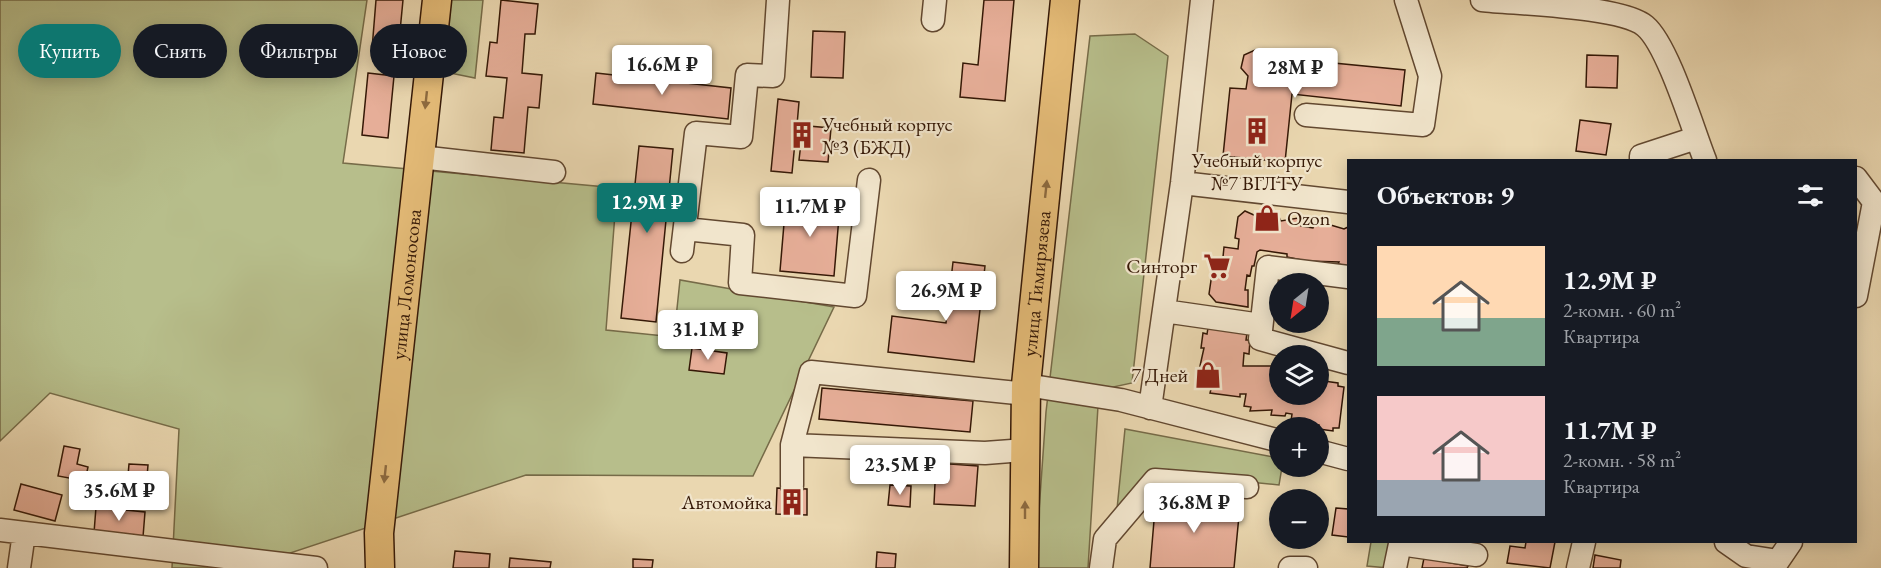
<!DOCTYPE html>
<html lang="ru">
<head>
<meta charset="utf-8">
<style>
  :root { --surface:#171b24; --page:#242831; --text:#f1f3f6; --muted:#9ea1a6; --accent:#0f766e }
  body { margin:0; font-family:"EB Garamond",serif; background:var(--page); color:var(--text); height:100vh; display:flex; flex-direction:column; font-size:22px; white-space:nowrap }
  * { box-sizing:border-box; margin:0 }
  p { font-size:20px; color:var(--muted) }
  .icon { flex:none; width:33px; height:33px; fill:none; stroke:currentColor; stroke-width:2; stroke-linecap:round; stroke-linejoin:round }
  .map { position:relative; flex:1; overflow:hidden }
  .sheet { position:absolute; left:1347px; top:159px; width:510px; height:384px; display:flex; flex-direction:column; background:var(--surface); border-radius:0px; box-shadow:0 3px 15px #0003 }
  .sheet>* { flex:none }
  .banner { position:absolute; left:18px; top:24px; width:570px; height:54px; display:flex; gap:12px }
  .needle { width:39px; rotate:210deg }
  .tools { position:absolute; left:1269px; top:273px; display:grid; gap:12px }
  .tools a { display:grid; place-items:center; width:60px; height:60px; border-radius:50%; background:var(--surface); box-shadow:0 3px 15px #0003; font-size:30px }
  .price { position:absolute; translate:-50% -51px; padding:0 14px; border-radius:6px; background:#fff; color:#222; font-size:20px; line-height:39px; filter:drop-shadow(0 2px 3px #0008) }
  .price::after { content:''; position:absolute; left:50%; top:36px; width:18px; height:14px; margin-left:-9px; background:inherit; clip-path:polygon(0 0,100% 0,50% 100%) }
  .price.on { background:var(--accent); color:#fff }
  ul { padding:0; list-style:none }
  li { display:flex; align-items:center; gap:18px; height:150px; padding:0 30px }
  li span { display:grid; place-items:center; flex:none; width:168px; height:120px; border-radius:0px; color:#555 }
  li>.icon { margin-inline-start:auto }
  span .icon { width:72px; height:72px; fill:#fffc; stroke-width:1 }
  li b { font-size:26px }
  h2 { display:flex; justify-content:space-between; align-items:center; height:72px; padding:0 30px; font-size:26px }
  .pill { padding:0 21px; border-radius:27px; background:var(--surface); box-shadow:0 3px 15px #0003; font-size:21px; line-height:54px }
  .pill.on { background:var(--accent); color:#fff }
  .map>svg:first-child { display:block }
  .green { fill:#b7be8b; stroke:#766b48; stroke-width:1.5 }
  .building { fill:#e6ae98; stroke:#351806; stroke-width:1.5 }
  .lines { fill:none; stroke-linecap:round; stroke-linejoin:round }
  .minor-casing { stroke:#624830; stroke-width:25 }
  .major-casing { stroke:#351806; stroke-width:31 }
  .minor { stroke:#f1e5cc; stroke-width:22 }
  .major { stroke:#e5bc78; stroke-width:28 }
  .oneway { fill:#8d6a3f }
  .labels { text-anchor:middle; stroke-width:4.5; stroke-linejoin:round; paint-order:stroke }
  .poi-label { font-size:20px; fill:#351806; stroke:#f1e5cc; text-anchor:end }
  .street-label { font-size:20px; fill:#351806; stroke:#f1e5cc }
</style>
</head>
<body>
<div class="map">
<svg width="1881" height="568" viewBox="0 0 1881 568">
  <rect width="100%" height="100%" fill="#ead7b0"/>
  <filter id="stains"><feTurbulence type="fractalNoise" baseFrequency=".00333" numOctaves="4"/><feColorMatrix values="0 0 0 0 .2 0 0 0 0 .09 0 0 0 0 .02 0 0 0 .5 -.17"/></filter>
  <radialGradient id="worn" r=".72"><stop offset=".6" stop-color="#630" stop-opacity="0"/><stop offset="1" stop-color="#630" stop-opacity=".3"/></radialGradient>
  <path class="green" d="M0,0H367L343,163L617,188L606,330L674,337L680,280L834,307L753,476L526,475L290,553L287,568H172L179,429L50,393L0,441Z
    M451,0H483L475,78L445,72Z
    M1135,34L1168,56L1132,383L1099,390L1088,568H1035L1046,412L1090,36Z
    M1125,429L1279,458L1280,466L1282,467L1279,485L1158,473L1116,519Z
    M1371,542H1392L1388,568L1367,566Z"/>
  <path class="building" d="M376,0H403L398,52L372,49Z
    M501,0L538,4L535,34H525L522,73L542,75L539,108L528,107L524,153L491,150L494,117L503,118L507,78L486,76L490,42L497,43Z
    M984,0H1014L1005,101L960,97L963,63L978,65Z
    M813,31L845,32L843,78L811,77Z
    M1255,50L1272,57L1405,70L1401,106L1292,94L1285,162L1223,156L1230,88L1246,89L1248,76L1241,68L1244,55Z
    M1587,55L1618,56L1617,88L1586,87Z
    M368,73L394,76L388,138L362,135Z
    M596,73L731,88L728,119L593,104Z
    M778,99L799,102L797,125L831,128L828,162L799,160L801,143L795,142L792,173L771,171Z
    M1580,120L1611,124L1606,155L1576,151Z
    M639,146L673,149L656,322L621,318Z
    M786,200L840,205L834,276L780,271Z
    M1245,211L1256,216L1279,217L1281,221L1298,218L1301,226L1313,228L1317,221L1344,229L1348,227V269L1347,266L1338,264L1339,262L1306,261L1287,257V254L1260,250L1257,252L1254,266H1252L1250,276L1247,275L1245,290H1248V307L1216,302L1209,294L1214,260L1223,257L1224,247L1238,249L1239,239L1235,238L1238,217Z
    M953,262L985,266L974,362L888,352L892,316L946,323Z
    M1208,328L1247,333L1246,340H1250L1249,354L1244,353L1243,366H1272L1271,370L1278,371L1280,367V394H1318V384H1323L1324,381L1338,383V386L1344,387L1339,428H1333V431L1319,429V425L1310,424V428L1297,426L1298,422L1291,421L1292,414L1286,413L1285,416L1271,415L1272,410L1250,411L1251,407L1244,406L1246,394H1240V397L1210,393L1211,389L1200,387L1203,367L1200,366L1204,348H1201L1203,333L1207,334Z
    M692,348L727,353L724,374L689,370Z
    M822,388L973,401L970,432L819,419Z
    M64,446L80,449L77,464L88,467L85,481L58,476Z
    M936,463L978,466L975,506L934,504Z
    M129,464L148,465L146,489L127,487Z
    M21,484L62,495L55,521L14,510Z
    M890,485L911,486L910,507L888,505Z
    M777,488L807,489V515L776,514Z
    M1156,497L1240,505L1234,568H1150Z
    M96,507L145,512L143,537L94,533Z
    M1336,508L1348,509V537L1332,535Z
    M1526,542H1555L1550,568L1507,563L1510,546L1525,548Z
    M455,551L490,554L489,568H453Z
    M877,552L896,554L895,568H876Z
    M1595,555L1621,560L1620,568H1593Z
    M510,558L551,562L550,568H509Z
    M1424,558L1468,566L1467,568H1422Z
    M633,559L653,560L652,568H633Z"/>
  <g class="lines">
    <defs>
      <path id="minor" d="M1482,0C1517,4 1621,6 1645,26C1668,45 1693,130 1705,160
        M933,20L935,0
        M1306,115L1423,125L1430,76L1406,0
        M420,157L554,172
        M1641,160V156L1696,138
        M1856,178L1874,202L1856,296
        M1182,183L1348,202
        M685,229L743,235L740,283L855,296L869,180
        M682,251L696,133L741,137L747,75L773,76L778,0
        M1348,277L1268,267L1260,339L1348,363
        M1164,311L1261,325
        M1026,385L1121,400L1280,441
        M1150,408L1182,183L1202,0
        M792,445L811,372L1026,394
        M1318,451L1348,459
        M792,485V445L985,453L1026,450
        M0,530L316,568
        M1400,542V544L1476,555
        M1726,542L1746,556L1778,561L1791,542
        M19,568L24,533
        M1101,568L1105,539L1155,480L1247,487
        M1290,568H1306
        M1395,568L1400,544
        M1578,568L1584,542"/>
      <g id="major">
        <path id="s1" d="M380,568L379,533L437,0"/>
        <path id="s2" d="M1024,568L1026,385L1065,0"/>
      </g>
    </defs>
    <use href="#minor" class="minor-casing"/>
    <use href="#major" class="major-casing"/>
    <use href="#minor" class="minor"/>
    <use href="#major" class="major"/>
  </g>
  <defs><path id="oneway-solid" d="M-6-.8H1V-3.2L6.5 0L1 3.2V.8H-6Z" transform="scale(1.5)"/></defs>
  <g class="oneway">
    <use href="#oneway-solid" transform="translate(426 100) rotate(96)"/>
    <use href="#oneway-solid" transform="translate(1046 189) rotate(-84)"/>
    <use href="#oneway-solid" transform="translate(385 474) rotate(96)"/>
    <use href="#oneway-solid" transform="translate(1025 510) rotate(-90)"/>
  </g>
  <defs>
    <symbol id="building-bare" viewBox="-9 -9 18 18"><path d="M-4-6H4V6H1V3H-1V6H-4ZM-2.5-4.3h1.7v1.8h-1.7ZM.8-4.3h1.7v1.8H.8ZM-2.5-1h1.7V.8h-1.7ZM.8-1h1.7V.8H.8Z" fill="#8f2418" stroke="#f1e5cc" stroke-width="2.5" paint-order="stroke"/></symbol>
    <symbol id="shop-bare" viewBox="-9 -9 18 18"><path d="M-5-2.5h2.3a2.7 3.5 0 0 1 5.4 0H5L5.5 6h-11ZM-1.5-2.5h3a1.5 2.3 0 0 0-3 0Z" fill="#8f2418" stroke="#f1e5cc" stroke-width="2.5" paint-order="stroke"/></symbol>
    <symbol id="supermarket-bare" viewBox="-9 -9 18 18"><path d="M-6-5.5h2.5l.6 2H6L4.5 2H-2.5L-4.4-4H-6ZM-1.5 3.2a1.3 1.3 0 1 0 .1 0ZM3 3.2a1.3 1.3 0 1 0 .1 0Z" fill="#8f2418" stroke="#f1e5cc" stroke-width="2.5" paint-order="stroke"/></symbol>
  </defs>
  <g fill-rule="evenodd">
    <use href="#building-bare" x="1238" y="112" width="38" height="38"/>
    <use href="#building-bare" x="783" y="116" width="38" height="38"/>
    <use href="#shop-bare" x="1248" y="199" width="38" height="38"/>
    <use href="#supermarket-bare" x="1198" y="247" width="38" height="38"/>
    <use href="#shop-bare" x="1189" y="356" width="38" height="38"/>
    <use href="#building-bare" x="773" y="483" width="38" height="38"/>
  </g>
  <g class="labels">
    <g class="poi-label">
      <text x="822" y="131" text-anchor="start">Учебный корпус<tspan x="822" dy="23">№3 (БЖД)</tspan></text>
      <text x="1257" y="167" text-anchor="middle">Учебный корпус<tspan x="1257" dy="23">№7 ВГЛТУ</tspan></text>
      <text x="1287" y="225" text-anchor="start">Ozon</text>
      <text x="1197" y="273">Синторг</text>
      <text x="1188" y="382">7 Дней</text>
      <text x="772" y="509">Автомойка</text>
    </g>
    <g class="street-label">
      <text dy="7" stroke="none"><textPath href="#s1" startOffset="285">улица Ломоносова</textPath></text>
      <text dy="7" stroke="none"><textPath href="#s2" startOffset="285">улица Тимирязева</textPath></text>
    </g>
  </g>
  <rect width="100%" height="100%" filter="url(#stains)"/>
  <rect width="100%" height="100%" fill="url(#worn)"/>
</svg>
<div class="tools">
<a><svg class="needle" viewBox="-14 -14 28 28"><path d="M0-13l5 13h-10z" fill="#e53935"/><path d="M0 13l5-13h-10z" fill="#9ea1a6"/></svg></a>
<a><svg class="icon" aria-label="layers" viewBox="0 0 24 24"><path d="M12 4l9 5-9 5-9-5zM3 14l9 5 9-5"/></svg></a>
<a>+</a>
<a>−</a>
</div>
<b class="price" style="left:662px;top:96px">16.6M ₽</b>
<b class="price" style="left:1295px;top:99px">28M ₽</b>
<b class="price on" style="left:647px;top:234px">12.9M ₽</b>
<b class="price" style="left:810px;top:238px">11.7M ₽</b>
<b class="price" style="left:946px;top:322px">26.9M ₽</b>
<b class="price" style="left:708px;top:361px">31.1M ₽</b>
<b class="price" style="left:900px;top:496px">23.5M ₽</b>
<b class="price" style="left:119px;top:522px">35.6M ₽</b>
<b class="price" style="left:1194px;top:534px">36.8M ₽</b>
<div class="banner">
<a class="pill on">Купить</a>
<a class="pill">Снять</a>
<a class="pill">Фильтры</a>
<a class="pill">Новое</a>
</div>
<section class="sheet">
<h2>Объектов: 9<svg class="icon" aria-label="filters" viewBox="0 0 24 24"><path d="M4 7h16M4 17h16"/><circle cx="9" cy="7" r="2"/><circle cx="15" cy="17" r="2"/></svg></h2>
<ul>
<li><span style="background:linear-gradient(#ffd9b3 60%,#7fa58c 0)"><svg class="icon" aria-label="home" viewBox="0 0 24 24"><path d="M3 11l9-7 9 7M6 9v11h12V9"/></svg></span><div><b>12.9M ₽</b><p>2-комн. · 60 m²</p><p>Квартира</p></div></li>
<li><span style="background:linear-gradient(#f6c9c9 70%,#9aa5b1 0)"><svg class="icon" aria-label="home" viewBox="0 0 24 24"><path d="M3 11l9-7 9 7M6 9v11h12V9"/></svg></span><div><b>11.7M ₽</b><p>2-комн. · 58 m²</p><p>Квартира</p></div></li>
</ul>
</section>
</div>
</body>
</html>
